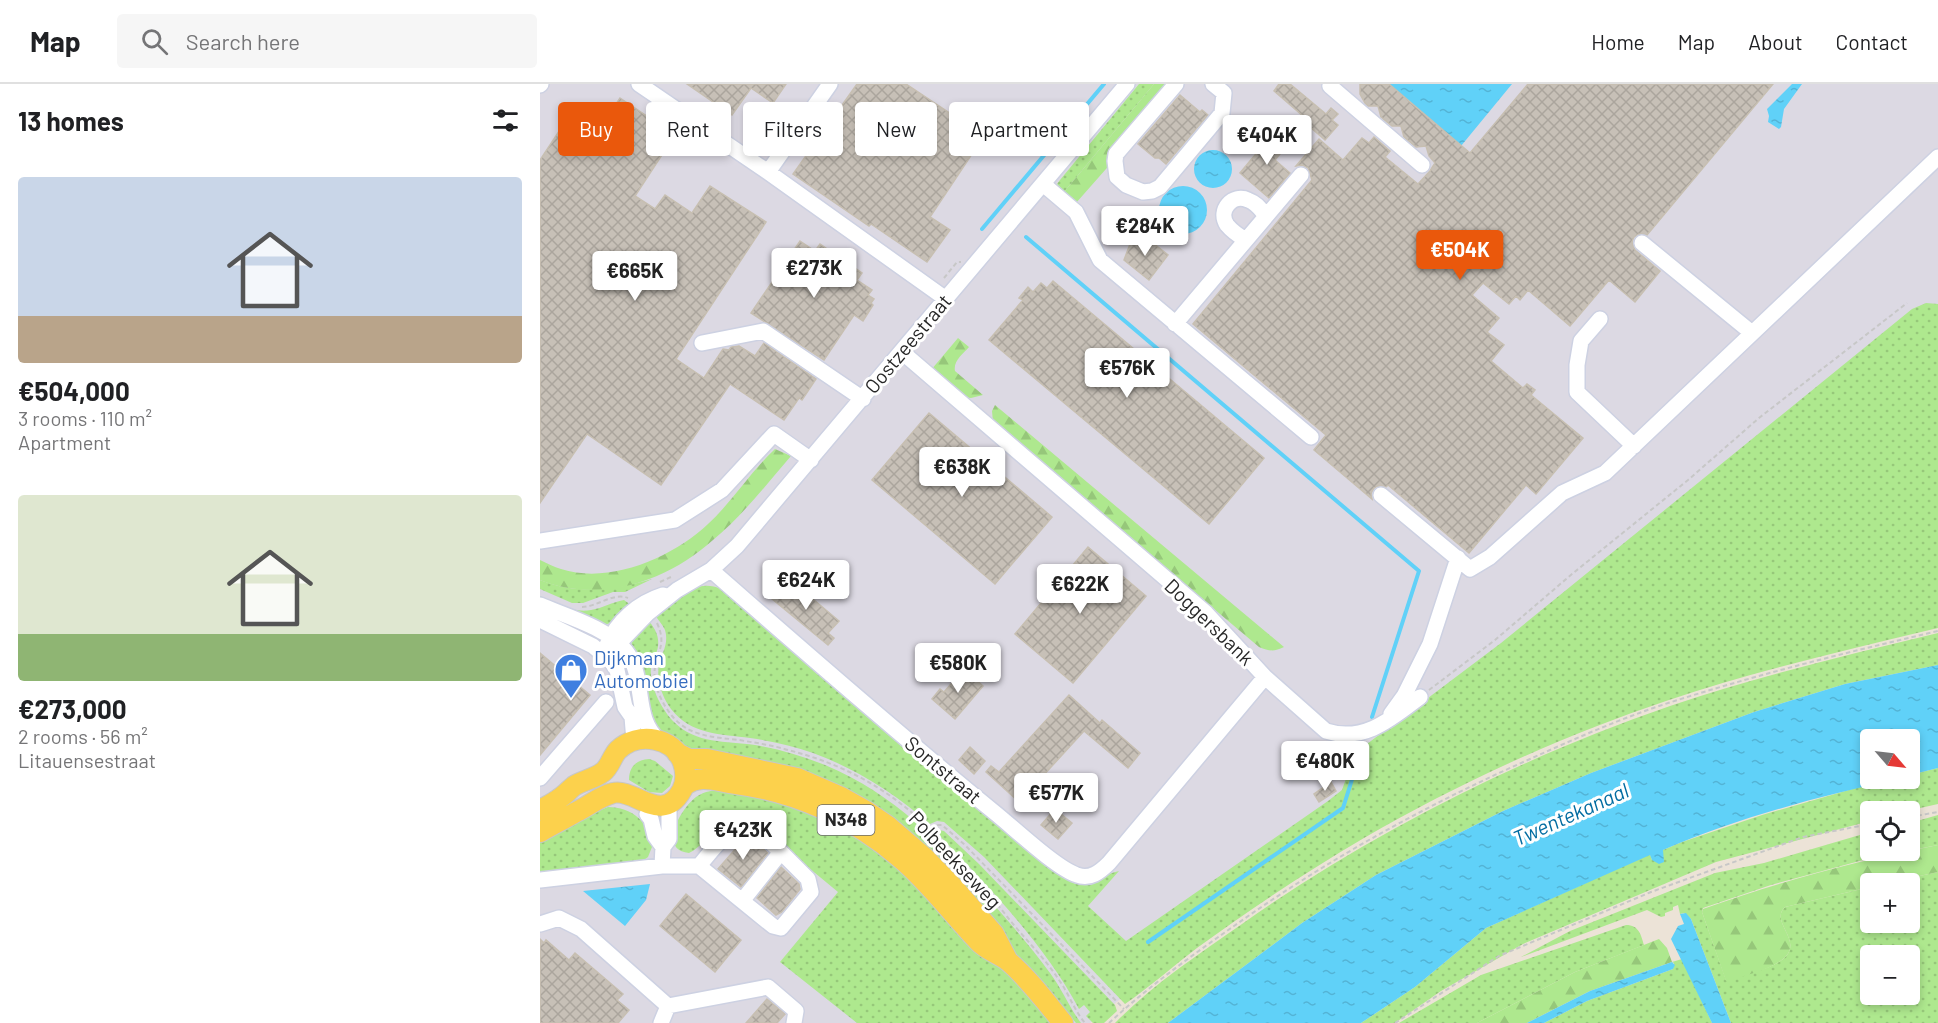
<!DOCTYPE html>
<html lang="en">
<head>
<meta charset="utf-8">
<style>
  :root { --surface:#fff; --page:#f6f6f6; --text:#202124; --muted:#757577; --line:#e0e0e0; --accent:#ea580c }
  body { margin:0; font-family:Barlow,sans-serif; background:var(--page); color:var(--text); height:100vh; display:flex; flex-direction:column; font-size:22px; white-space:nowrap }
  * { box-sizing:border-box; margin:0 }
  p { font-size:20px; color:var(--muted) }
  .icon { flex:none; width:33px; height:33px; fill:none; stroke:currentColor; stroke-width:2; stroke-linecap:round; stroke-linejoin:round }
  .map { position:relative; flex:1; overflow:hidden }
  .drawer { display:flex; flex-direction:column; background:var(--surface); width:540px }
  .drawer>* { flex:none }
  .top-card { position:absolute; left:18px; top:18px; width:570px; height:54px; display:flex; gap:12px }
  .needle { width:39px; rotate:118deg }
  .buttons { position:absolute; left:1320px; top:645px; display:grid; gap:12px }
  .buttons a { display:grid; place-items:center; width:60px; height:60px; border-radius:6px; background:var(--surface); box-shadow:0 3px 9px #0003; font-size:30px }
  .price { position:absolute; translate:-50% -51px; padding:0 14px; border-radius:6px; background:#fff; color:#222; font-size:20px; line-height:39px; filter:drop-shadow(0 2px 3px #0008) }
  .price::after { content:''; position:absolute; left:50%; top:36px; width:18px; height:14px; margin-left:-9px; background:inherit; clip-path:polygon(0 0,100% 0,50% 100%) }
  .price.active { background:var(--accent); color:#fff }
  ul { padding:0; list-style:none }
  li { display:grid; align-content:center; gap:12px; height:318px; padding:0 18px }
  li span { display:grid; place-items:center; height:186px; border-radius:6px; color:#555 }
  li>.icon { margin-inline-start:auto }
  span .icon { width:108px; height:108px; fill:#fffc; stroke-width:1 }
  li b { font-size:26px }
  h2 { display:flex; justify-content:space-between; align-items:center; height:72px; padding:0 18px; font-size:26px }
  .pill { padding:0 21px; border-radius:6px; background:var(--surface); box-shadow:0 3px 9px #0003; font-size:21px; line-height:54px }
  .pill.active { background:var(--accent); color:#fff }
  header { display:flex; align-items:center; gap:36px; box-sizing:border-box; height:84px; padding:0 30px; background:var(--surface); border-bottom:2px solid var(--line) }
  header strong { font-size:28px }
  nav { display:flex; gap:33px; margin-inline-start:auto; font-size:21px }
  .search { width:420px; height:54px; background:var(--page); display:flex; align-items:center; gap:15px; box-sizing:border-box; padding:0 21px; border-radius:6px; color:var(--muted); font-size:22px }
  main { display:flex; flex:1; min-height:0 }
  .map>svg:first-child { display:block }
  .industrial { fill:#dcd9e3 }
  .grass { fill:url(#grass-dots); fill-rule:evenodd }
  .forest { fill:url(#forest-firs) }
  .water { fill:url(#water-ripples) }
  .lines { fill:none; stroke-linecap:round; stroke-linejoin:round }
  .stream { stroke:#60d1f8; stroke-width:4 }
  .building { fill:url(#building-cross-hatch); stroke:#c7bfb1; stroke-width:1.5 }
  .minor-casing { stroke:#cdd1e2; stroke-width:18 }
  .major-casing { stroke:#c7c7c7; stroke-width:22 }
  .path { stroke:#c7c7c7; stroke-width:2; stroke-dasharray:4.5 3; stroke-linecap:butt }
  .minor { stroke:#fff; stroke-width:15 }
  .major { stroke:#fcd14c; stroke-width:20 }
  .labels { text-anchor:middle; stroke-width:6; stroke-linejoin:round; paint-order:stroke }
  .shield { fill:#fff; stroke:#686868; stroke-width:1.5 }
  .shield-label { font-size:18px; font-weight:bold; fill:#272727 }
  .street-label { font-size:20px; fill:#272727; stroke:#fff }
  .shop-label { font-size:20px; fill:#366cbe; stroke:#fff; text-anchor:start }
  .water-label { font-size:21px; font-style:italic; fill:#026ca1; stroke:#fff }
</style>
</head>
<body>
<header>
<strong>Map</strong>
<div class="search"><svg class="icon" aria-label="search" viewBox="0 0 24 24"><circle cx="10" cy="10" r="6"/><path d="M15 15l6 6"/></svg>Search here</div>
<nav><a>Home</a><a>Map</a><a>About</a><a>Contact</a></nav>
</header>
<main>
<section class="drawer">
<h2>13 homes<svg class="icon" aria-label="filters" viewBox="0 0 24 24"><path d="M4 7h16M4 17h16"/><circle cx="9" cy="7" r="2"/><circle cx="15" cy="17" r="2"/></svg></h2>
<ul>
<li><span style="background:linear-gradient(#c9d6e8 75%,#b9a48a 0)"><svg class="icon" aria-label="home" viewBox="0 0 24 24"><path d="M3 11l9-7 9 7M6 9v11h12V9"/></svg></span><div><b>€504,000</b><p>3 rooms · 110 m²</p><p>Apartment</p></div></li>
<li><span style="background:linear-gradient(#dfe7d0 75%,#8fb573 0)"><svg class="icon" aria-label="home" viewBox="0 0 24 24"><path d="M3 11l9-7 9 7M6 9v11h12V9"/></svg></span><div><b>€273,000</b><p>2 rooms · 56 m²</p><p>Litauensestraat</p></div></li>
</ul>
</section>
<div class="map">
<svg width="1398" height="939" viewBox="0 0 1398 939">
  <defs>
    <pattern id="grass-dots" width="8" height="8" patternUnits="userSpaceOnUse" patternTransform="scale(1.5)"><rect width="8" height="8" fill="#aee88e"/><path d="M2 2h.1M6 6h.1" fill="none" stroke="#96c77a" stroke-width="1.8" stroke-linecap="round"/></pattern>
    <pattern id="forest-firs" width="22" height="20" patternUnits="userSpaceOnUse" patternTransform="scale(1.5)"><rect width="22" height="20" fill="#aee88e"/><path d="M5 1l3.5 6h-7zM16 11l3.5 6h-7z" fill="#96c77a"/></pattern>
    <pattern id="water-ripples" width="26" height="14" patternUnits="userSpaceOnUse" patternTransform="scale(1.5)"><rect width="26" height="14" fill="#60d1f8"/><path d="M2 4q2-2 4 0t4 0M15 11q2-2 4 0t4 0" fill="none" stroke="#53b3d5"/></pattern>
    <pattern id="building-cross-hatch" width="8" height="8" patternUnits="userSpaceOnUse" patternTransform="scale(1.5)"><rect width="8" height="8" fill="#c7c0b7"/><path d="M0 0l8 8M0 8l8-8" fill="none" stroke="#aba59d"/></pattern>
  </defs>
  <rect width="100%" height="100%" fill="#ece3d7"/>
  <path class="industrial" d="M0,0H1398V537L1114,609L947,680L719,806L550,939H0Z"/>
  <path class="grass" d="M599,0H614L524,108L517,100L520,96Z
    M1386,219L1398,220V544C1307,566 1215,587 1126,617C1022,652 919,699 824,754C766,788 711,825 657,864C633,882 610,903 585,920L444,773L404,738L397,737L390,740C355,710 317,685 273,669C253,662 231,657 210,654C181,650 151,651 131,625C122,613 116,596 119,581C122,568 129,560 125,546C123,541 118,536 115,531C133,516 156,493 181,505L523,793C548,811 557,791 579,787L548,822L586,857L788,717L802,706L815,669L961,559L1372,225Z
    M112,495L85,508H73L43,519H32L0,505V496C38,511 73,506 112,495Z
    M0,512C15,518 34,530 51,526C63,524 72,518 84,516L91,521L75,538L63,541L0,517Z
    M107,535C117,546 122,557 115,572C114,576 111,580 111,584C109,602 122,626 134,638C156,660 186,657 215,661C239,665 262,672 285,681C356,711 400,758 449,815C470,839 491,863 510,889C522,905 529,923 541,939H536L458,849L341,729L147,668L114,642L91,563L93,551Z
    M1398,549V581L1305,600L1214,628L1051,689L963,727L836,791L762,839L628,939H575C612,901 659,870 702,840C830,749 982,673 1130,622C1218,592 1308,571 1398,549Z
    M109,675L115,677L133,692L130,702L122,709L109,708L89,696C89,683 96,676 109,675Z
    M1398,684V720L1367,727L1330,728V737L1176,778L983,860L901,907L855,939H821L875,903L946,844L1110,770L1112,776L1123,766L1142,758L1222,731L1319,703L1356,695L1370,694V691Z
    M184,705L217,710L300,740L360,783L441,866L487,909L514,939H317L240,878L298,808L246,765L245,760L241,756L242,754C223,739 198,725 176,743C166,752 161,764 149,769C117,766 141,724 156,713C165,707 174,706 184,705Z
    M68,723C91,723 111,738 112,763L108,773L100,779L0,790V756L37,735Z
    M1398,731V761L1327,775L1231,801L1163,824L1162,828L1186,896C1202,891 1236,885 1247,871C1260,854 1230,837 1245,823L1330,803V838H1370V800L1347,799L1398,788V939H1191L1151,835L1144,829L1140,830L1138,821L1133,823V826L1125,829V832L1121,833L1107,826L981,873L1030,847L1175,789L1224,779L1330,748V766H1370V739ZM1330,872H1370V910H1330Z
    M399,746L404,747L439,780L575,921L577,927L564,939H553L546,932L550,928L544,921L539,925C506,862 447,801 398,750Z
    M1086,841C1099,841 1101,851 1104,861L1035,888L937,939H859L941,891Z
    M1142,875L1172,939H1004L1047,917L1133,885L1134,879L1132,878Z"/>
  <path class="forest" d="M614,0H641L536,119L524,108Z
    M418,254L429,263C423,270 413,277 415,287L443,311L431,314L422,313L391,286Z
    M455,321L744,563C734,568 729,567 719,563L453,338L452,327Z
    M235,365L251,372C226,401 202,432 173,456C126,498 60,520 0,496V476C7,479 14,483 21,485C70,501 133,473 168,440C193,417 210,388 235,365Z
    M1398,761V788L1347,799L1330,800V803L1245,823C1230,837 1260,854 1247,871C1236,885 1203,892 1186,897L1162,828L1163,825C1242,797 1316,777 1398,761Z
    M1119,855L1127,864L1132,878L1050,907L987,939H937L1035,888Z"/>
  <path class="water" d="M849,0H972L921,62Z
    M1252,0H1262L1244,25L1241,43L1239,45L1228,38L1229,32L1227,25Z
    M685 50a19 19 0 1 1 38 0a19 19 0 1 1-38 0Z
    M654 85a19 19 0 1 1 38 0a19 19 0 1 1-38 0Z
    M619 126a24 24 0 1 1 48 0a24 24 0 1 1-48 0Z
    M1398,581V684L1370,691V656H1330V694L1356,695C1277,713 1197,734 1123,766L1124,778L1119,780L1112,776L1110,771L946,844L875,903L821,939H628L762,839L836,791L963,727L1051,689L1214,628L1305,600Z
    M110,800L106,816L85,842L43,807Z
    M1146,829L1151,835L1191,939H1172L1131,855L1138,842L1144,840L1140,830Z
    M1132,878L1135,881L1133,885L1047,917L1004,939H987L1050,907Z"/>
  <g class="lines">
    <path class="stream" d="M442,145L564,0
      M486,153L879,487L832,633
      M608,858L803,724L822,664"/>
  </g>
  <path class="building" d="M147,0H246L233,19L211,4L192,31Z
    M317,0H366L444,52L390,133L410,146L387,178L331,140L329,142L253,90Z
    M739,0H750L786,30L791,24L798,30L792,36L798,41L785,56L769,42L771,39L734,7Z
    M820,0H849L930,69L988,0H1233L1107,151L1099,150L1094,153L1092,158L1095,166L1120,187L1095,218L1069,196L1030,242L988,206L980,216L976,212L969,220L943,199L932,211L959,234L947,248L964,261L951,277L983,304L987,300L995,306L991,311L1043,354L996,410L986,401L929,469L848,401L846,403L838,402L834,404L831,410L832,415L774,366L786,351L653,240L772,96L768,84L762,81L756,82L779,55L803,76L822,54L829,59L834,53L850,67L845,73L878,100L890,87L895,79L889,72L886,62L876,63L864,53L861,42H852L841,33L838,22H828L825,19L820,10Z
    M640,11L660,28L662,26L668,31L626,80L619,74H615L598,60Z
    M80,14L135,51L95,112L115,125L125,111L152,129L170,102L226,138L136,275L164,294L183,265L189,266L191,263L199,262L215,272L224,259L276,295L262,316L259,314L244,336L190,300L121,401L47,350L0,419V76L31,29L58,47Z
    M735,47L749,59L735,76L750,89L729,114L700,89Z
    M604,152L628,171L609,196L584,176L590,160L601,155Z
    M260,157L275,167L280,160L322,189L317,196L332,206L328,211L334,215L331,219L333,221L323,237L314,231L284,276L211,229Z
    M513,197L724,374L669,440L449,256L483,216L479,214L488,203L493,208L501,199L507,204Z
    M389,329L512,433L455,500L332,396Z
    M548,463L606,512L533,599L475,550Z
    M249,495L299,537L288,549L294,554L288,561L232,515Z
    M0,569L50,611L0,671Z
    M424,585L443,602L415,635L392,615L400,605L404,608Z
    M529,611L560,639L562,636L600,669L588,684L544,647L479,718L446,688L451,682L459,688Z
    M430,663L445,677L434,690L419,676Z
    M791,698L796,707L779,718L774,710Z
    M515,725L532,739L518,755L501,741Z
    M205,754L213,756L228,769L201,803L178,785Z
    M241,783L259,800L260,805L242,828L236,831L217,814Z
    M146,810L201,856L175,888L120,842Z
    M0,855L4,859L6,856L29,876L35,869L83,910L77,916L89,926L78,939H0Z
    M227,915L245,930L237,939H206Z"/>
  <g class="lines">
    <defs>
      <path id="minor" d="M99,0L228,88L406,215
        M636,0L576,70L575,77L577,93L586,101L603,108L612,107L620,103L682,29L684,9L673,0
        M791,0L790,2L882,81
        M0,1L1,0
        M228,88L290,0
        M503,100L536,128L560,176L771,353
        M706,156C699,152 692,147 687,141C677,126 693,109 708,116C717,119 721,126 726,132
        M1102,159L1212,249
        M1060,235L1041,257L1037,281V308L1094,362
        M635,240L761,91
        M162,259L223,247L323,315
        M362,268L666,529L725,593L786,647C824,659 851,635 880,613
        M841,411L930,485L950,473L1022,409L1065,389L1398,73
        M0,457L135,436L182,406L234,350L271,376
        M171,486C265,568 358,650 454,728C474,744 516,784 537,791C550,796 560,788 569,779L725,593
        M0,521C26,532 68,544 86,567C107,594 92,635 120,657
        M0,536L53,562L71,577L77,586L85,623L92,633L94,657
        M67,561C77,537 98,519 123,511
        M63,569L79,559L107,530L137,506L171,486L197,462L587,0
        M851,630L864,612L890,560L918,474
        M0,694L66,618
        M123,763L129,755V727
        M122,782H159L202,817L241,768C233,761 224,751 215,746C193,734 171,768 159,782
        M0,796L122,782L123,763L115,752L111,735L107,730
        M202,817L233,842L241,844L271,808L268,795L241,768
        M0,840L19,834L41,845L128,922L228,903L256,927L254,939
        M121,939L128,922"/>
      <path id="major" d="M137,669L149,675H167L257,694L301,713L326,727L348,742L384,773L415,805L454,850L468,877
        M144,702C161,689 177,698 196,700C256,708 314,734 360,774C387,796 413,831 438,857C446,866 459,870 468,877C489,895 506,918 523,939
        M0,726C7,722 14,719 20,714C25,711 29,706 34,702C43,696 54,695 63,688C70,683 72,672 78,666C98,647 134,653 143,679C146,688 146,698 142,706C122,742 95,704 73,709C58,713 49,722 36,728C24,735 12,741 0,748"/>
    </defs>
    <use href="#minor" class="minor-casing"/>
    <use href="#major" class="major-casing"/>
    <path class="path" d="M404,194L417,178H421
      M120,498L131,493
      M42,523C57,523 73,508 88,514
      M117,539C126,559 119,564 115,583C112,600 122,620 133,633C150,653 175,653 199,656C216,659 232,661 248,666C280,674 312,687 340,705C393,739 434,791 473,840C489,859 506,876 519,896C529,910 534,926 545,939
      M889,606L955,556L1032,490L1148,396L1219,334L1367,219
      M1370,733L1398,728
      M392,747L398,741H402L425,761L584,925
      M569,939C608,903 651,872 694,842C787,776 886,721 990,675C1032,656 1075,637 1119,622C1211,592 1304,569 1398,547
      M855,939L959,872L1111,808L1263,753L1330,740"/>
    <use href="#minor" class="minor"/>
    <use href="#major" class="major"/>
  </g>
  <defs>
    <symbol id="shop-pin" viewBox="-11 -11 22 30"><path d="M0 17L-7.5 6A9.5 9.5 0 1 1 7.5 6Z" fill="#3f7fe0" stroke="#fff"/><path d="M-5-2.5h2.3a2.7 3.5 0 0 1 5.4 0H5L5.5 6h-11ZM-1.5-2.5h3a1.5 2.3 0 0 0-3 0Z" fill="#fff"/></symbol>
  </defs>
  <g fill-rule="evenodd">
    <use href="#shop-pin" x="12" y="567" width="38" height="52"/>
  </g>
  <g class="labels">
    <rect class="shield" x="277.5" y="721" width="57" height="30" rx="4.5"/>
    <g class="shield-label">
      <text x="306" y="742">N348</text>
    </g>
    <g class="street-label">
      <text transform="translate(368 260) rotate(-50)" y="7">Oostzeestraat</text>
      <text transform="translate(669 538) rotate(44)" y="7">Doggersbank</text>
      <text transform="translate(403 686) rotate(40)" y="7">Sontstraat</text>
      <text transform="translate(415 776) rotate(47)" y="7">Polbeekseweg</text>
    </g>
    <g class="shop-label">
      <text x="54" y="581">Dijkman<tspan x="54" dy="23">Automobiel</tspan></text>
    </g>
    <g class="water-label">
      <text transform="translate(1031 731) rotate(-24)" y="7">Twentekanaal</text>
    </g>
  </g>
</svg>
<div class="buttons">
<a><svg class="needle" viewBox="-14 -14 28 28"><path d="M0-13l5 13h-10z" fill="#e53935"/><path d="M0 13l5-13h-10z" fill="#757577"/></svg></a>
<a><svg class="icon" aria-label="locate" viewBox="0 0 24 24"><circle cx="12" cy="12" r="6"/><path d="M12 2v4M12 18v4M2 12h4M18 12h4"/></svg></a>
<a>+</a>
<a>−</a>
</div>
<b class="price" style="left:727px;top:82px">€404K</b>
<b class="price" style="left:605px;top:173px">€284K</b>
<b class="price active" style="left:920px;top:197px">€504K</b>
<b class="price" style="left:274px;top:215px">€273K</b>
<b class="price" style="left:95px;top:218px">€665K</b>
<b class="price" style="left:587px;top:315px">€576K</b>
<b class="price" style="left:422px;top:414px">€638K</b>
<b class="price" style="left:266px;top:527px">€624K</b>
<b class="price" style="left:540px;top:531px">€622K</b>
<b class="price" style="left:418px;top:610px">€580K</b>
<b class="price" style="left:785px;top:708px">€480K</b>
<b class="price" style="left:516px;top:740px">€577K</b>
<b class="price" style="left:203px;top:777px">€423K</b>
<div class="top-card">
<a class="pill active">Buy</a>
<a class="pill">Rent</a>
<a class="pill">Filters</a>
<a class="pill">New</a>
<a class="pill">Apartment</a>
</div>
</div>
</main>
</body>
</html>
